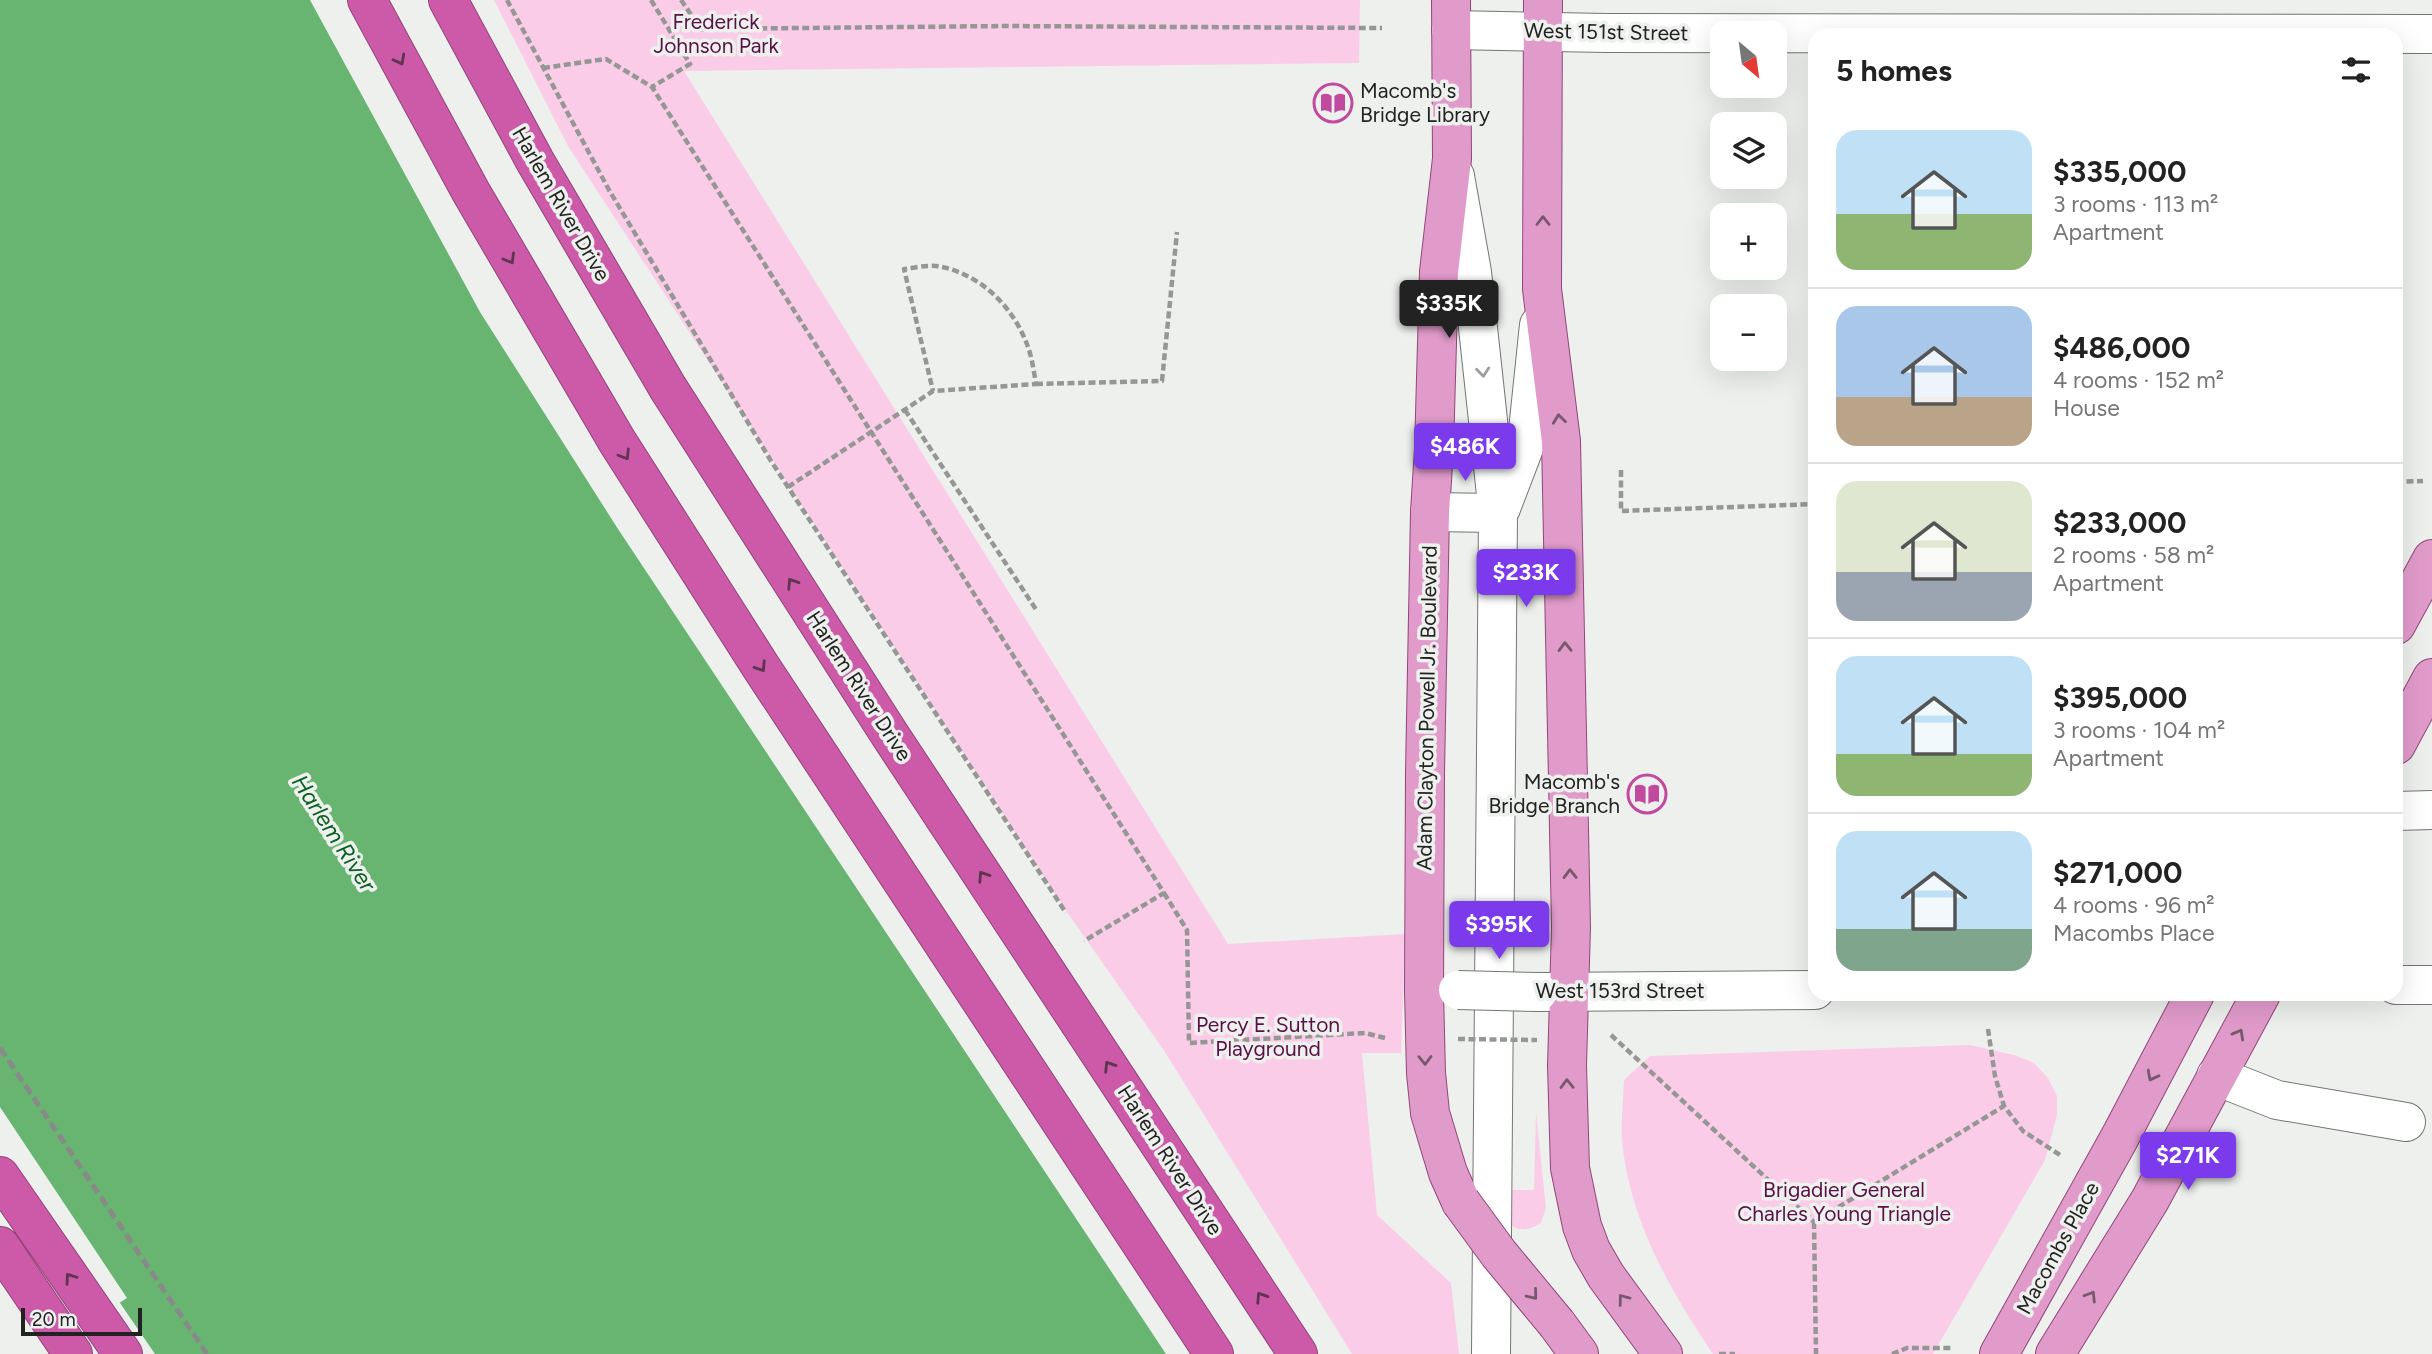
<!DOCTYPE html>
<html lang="en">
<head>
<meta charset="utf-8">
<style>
  :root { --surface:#fff; --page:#f6f6f6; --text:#222; --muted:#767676; --line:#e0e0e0; --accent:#7c3aed }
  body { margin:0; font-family:Figtree,sans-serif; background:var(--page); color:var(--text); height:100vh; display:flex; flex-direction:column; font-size:26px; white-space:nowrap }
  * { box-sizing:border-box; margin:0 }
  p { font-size:23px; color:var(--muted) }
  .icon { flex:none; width:38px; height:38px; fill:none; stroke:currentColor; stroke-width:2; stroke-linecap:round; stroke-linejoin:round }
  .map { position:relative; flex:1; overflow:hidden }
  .sheet { position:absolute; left:1808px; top:28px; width:595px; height:973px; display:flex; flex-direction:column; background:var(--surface); border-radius:21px; box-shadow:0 7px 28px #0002 }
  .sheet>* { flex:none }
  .needle { width:46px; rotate:151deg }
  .controls { position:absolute; left:1710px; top:21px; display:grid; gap:14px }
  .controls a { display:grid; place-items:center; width:77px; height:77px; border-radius:14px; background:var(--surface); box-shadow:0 7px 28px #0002; font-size:35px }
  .scale { position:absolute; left:21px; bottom:18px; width:121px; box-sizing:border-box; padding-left:7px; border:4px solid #212221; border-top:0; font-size:19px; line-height:24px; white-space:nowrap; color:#212221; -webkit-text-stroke:5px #edf0ed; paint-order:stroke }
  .price { position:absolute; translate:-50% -60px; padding:0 16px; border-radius:7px; background:var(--accent); color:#fff; font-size:23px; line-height:46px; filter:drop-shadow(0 2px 4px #0008) }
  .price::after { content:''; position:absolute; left:50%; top:42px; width:21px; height:16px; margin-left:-10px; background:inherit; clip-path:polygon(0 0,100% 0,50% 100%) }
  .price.active { background:#222; color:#fff }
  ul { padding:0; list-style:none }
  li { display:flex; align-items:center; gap:21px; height:175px; padding:0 28px }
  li+li { border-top:2px solid var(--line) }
  li span { display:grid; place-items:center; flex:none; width:196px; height:140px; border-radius:21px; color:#555 }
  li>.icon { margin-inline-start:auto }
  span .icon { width:84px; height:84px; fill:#fffc; stroke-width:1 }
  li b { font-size:30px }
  h2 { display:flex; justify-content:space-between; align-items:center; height:84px; padding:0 28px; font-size:30px }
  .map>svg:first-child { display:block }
  .green { fill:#fbcce8 }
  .water { fill:#68b471 }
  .pier { fill:#edf0ed }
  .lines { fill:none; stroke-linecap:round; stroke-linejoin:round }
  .minor-casing { stroke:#737673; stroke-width:40 }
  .major-casing { stroke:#914679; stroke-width:40 }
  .highway-casing { stroke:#914679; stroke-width:40 }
  .path { stroke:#959795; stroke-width:4.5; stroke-dasharray:7 3.5; stroke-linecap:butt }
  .minor { stroke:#fff; stroke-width:38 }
  .major { stroke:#e19bcb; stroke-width:38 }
  .highway { stroke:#cd59a9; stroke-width:38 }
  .rail { stroke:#888a88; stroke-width:5; stroke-dasharray:10 5; stroke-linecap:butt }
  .minor-bridge-casing { stroke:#737673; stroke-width:40; stroke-linecap:butt }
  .major-bridge-casing { stroke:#914679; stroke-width:40; stroke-linecap:butt }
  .path-bridge { stroke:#959795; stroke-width:4.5; stroke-dasharray:7 3.5; stroke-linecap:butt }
  .minor-bridge { stroke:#fff; stroke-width:38 }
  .major-bridge { stroke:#e19bcb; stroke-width:38 }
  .oneway { stroke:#5d3551 }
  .oneway2 { stroke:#77586d }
  .oneway3 { stroke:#9b9c9b }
  .labels { text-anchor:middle; stroke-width:7; stroke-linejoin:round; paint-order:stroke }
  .park-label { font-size:21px; fill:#5a1046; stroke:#edf0ed }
  .street-label { font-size:21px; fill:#212221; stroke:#edf0ed }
  .poi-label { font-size:21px; fill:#212221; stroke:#edf0ed; text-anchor:start }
  .water-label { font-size:23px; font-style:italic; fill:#075f21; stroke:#edf0ed }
</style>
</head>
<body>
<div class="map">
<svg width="2432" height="1354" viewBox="0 0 2432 1354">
  <rect width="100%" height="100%" fill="#edf0ed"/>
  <path class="green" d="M494,0H1360L1359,63L684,71L1228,944L1405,934L1401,1053H1362L1377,1215L1451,1283L1459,1354H1352L1165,1052L1067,912L568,146Z
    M1970,1045L2014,1055L2034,1063L2048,1078L2057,1096V1115L2045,1160L1933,1354H1713C1671,1291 1633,1227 1623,1150C1620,1128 1623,1103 1624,1080L1650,1056Z
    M1536,1113L1546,1208L1541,1223C1510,1242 1502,1214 1488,1190H1534Z"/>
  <path class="water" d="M0,0H310L480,312L618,529L1166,1354H45L44,1351L127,1298L0,1107Z"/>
  <path class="pier" d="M118,1300L155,1354H42V1348Z"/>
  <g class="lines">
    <defs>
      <path id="minor" d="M1451,30L1607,33L2432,34
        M1455,176L1472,272L1498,513L1491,1354
        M1501,508L1527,440L1539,325
        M1430,512L1498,513
        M2396,811L2432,810
        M2396,985H2432
        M1538,992L1815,990
        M2216,1076L2277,1100L2406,1122"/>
      <path id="major" d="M1451,0L1452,159L1439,272L1434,449L1430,512L1425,772L1424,991L1426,1073L1430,1113L1448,1173L1461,1202
        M1543,0L1542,289L1561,441L1571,927L1567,1066L1570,1168L1582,1226L1591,1250L1606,1276L1663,1354
        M2396,625L2432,559
        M2396,745L2432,678
        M1557,1324L1579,1354
        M1999,1354L2120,1137L2195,994
        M2055,1354L2150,1200L2261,994"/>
      <path id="highway" d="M367,0L471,192L617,441L761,667L1214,1354
        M448,0L535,161L668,388L890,735L1298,1354
        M0,1176L123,1354
        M0,1246L73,1354"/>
    </defs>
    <use href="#minor" class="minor-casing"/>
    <use href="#major" class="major-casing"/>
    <use href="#highway" class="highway-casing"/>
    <path class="path" d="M507,0L609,190L771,461L1066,913
      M651,0L690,64L652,87
      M681,0L701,29L1004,26L1382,28
      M543,68L606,59L652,87L1164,893L1084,941
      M1036,384L1162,381L1177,232
      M905,410L1037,611
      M1621,470V511L1815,504
      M2396,482L2423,481
      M788,487L933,391L1036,384C1034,372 1032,358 1028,347C1014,307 979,272 936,266C926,265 914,268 904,269L933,391
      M1164,893L1187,930L1189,1043L1365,1033L1385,1038
      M1988,1029L1995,1076L2004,1106
      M1611,1035L1814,1222L2004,1106L2023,1131L2060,1155
      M1814,1222L1816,1354
      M1719,1354H1735
      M1892,1354L1907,1348H1952"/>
    <use href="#minor" class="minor"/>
    <use href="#major" class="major"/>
    <use href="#highway" class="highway"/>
    <path class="rail" d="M0,1048L207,1354"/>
    <defs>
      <path id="minor-bridge" d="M1458,990L1538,992"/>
      <path id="major-bridge" d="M1461,1202L1499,1254L1557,1324"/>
    </defs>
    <use href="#minor-bridge" class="minor-bridge-casing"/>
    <use href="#major-bridge" class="major-bridge-casing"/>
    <path class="path-bridge" d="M1458,1039L1537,1040"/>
    <use href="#minor-bridge" class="minor-bridge"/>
    <use href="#major-bridge" class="major-bridge"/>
  </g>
  <defs><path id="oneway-chevron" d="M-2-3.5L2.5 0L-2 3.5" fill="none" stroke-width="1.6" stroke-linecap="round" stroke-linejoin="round" transform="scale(1.75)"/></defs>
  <g class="oneway">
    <use href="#oneway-chevron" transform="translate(400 60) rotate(62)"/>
    <use href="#oneway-chevron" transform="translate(510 259) rotate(60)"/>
    <use href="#oneway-chevron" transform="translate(625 455) rotate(58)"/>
    <use href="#oneway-chevron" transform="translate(792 583) rotate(-123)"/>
    <use href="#oneway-chevron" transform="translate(761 667) rotate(57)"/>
    <use href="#oneway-chevron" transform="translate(983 876) rotate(-123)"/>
    <use href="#oneway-chevron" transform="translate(1109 1066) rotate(-123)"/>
    <use href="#oneway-chevron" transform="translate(70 1278) rotate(-125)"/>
    <use href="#oneway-chevron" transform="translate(1261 1297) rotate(-123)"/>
  </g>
  <g class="oneway2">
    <use href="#oneway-chevron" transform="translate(1543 221) rotate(-90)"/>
    <use href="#oneway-chevron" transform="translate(1559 419) rotate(-97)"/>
    <use href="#oneway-chevron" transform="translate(1565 647) rotate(-91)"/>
    <use href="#oneway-chevron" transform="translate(1570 874) rotate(-91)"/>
    <use href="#oneway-chevron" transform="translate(2239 1034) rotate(-61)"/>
    <use href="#oneway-chevron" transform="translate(1425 1060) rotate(89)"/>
    <use href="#oneway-chevron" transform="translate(2152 1076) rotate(118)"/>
    <use href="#oneway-chevron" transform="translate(1567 1084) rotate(-91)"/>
    <use href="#oneway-chevron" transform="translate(1533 1295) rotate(51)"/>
    <use href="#oneway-chevron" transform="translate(2091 1296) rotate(-58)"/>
    <use href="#oneway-chevron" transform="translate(1623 1299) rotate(-127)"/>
  </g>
  <use class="oneway3" href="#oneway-chevron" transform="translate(1483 372) rotate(84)"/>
  <defs>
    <symbol id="library-ring" viewBox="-11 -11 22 22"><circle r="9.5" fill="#edf0ed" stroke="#c24a9e" stroke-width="1.5"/><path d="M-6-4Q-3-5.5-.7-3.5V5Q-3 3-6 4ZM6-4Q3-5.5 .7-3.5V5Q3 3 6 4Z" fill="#c24a9e"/></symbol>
  </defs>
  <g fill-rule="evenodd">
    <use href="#library-ring" x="1311" y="81" width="44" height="44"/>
    <use href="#library-ring" x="1625" y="772" width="44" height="44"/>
  </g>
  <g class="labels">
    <g class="park-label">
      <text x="716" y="29">Frederick<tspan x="716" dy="24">Johnson Park</tspan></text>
      <text x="1268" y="1032">Percy E. Sutton<tspan x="1268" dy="24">Playground</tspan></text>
      <text x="1844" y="1197">Brigadier General<tspan x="1844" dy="24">Charles Young Triangle</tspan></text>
    </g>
    <g class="street-label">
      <text transform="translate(1606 32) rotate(1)" y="7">West 151st Street</text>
      <text transform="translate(561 204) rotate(60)" y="7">Harlem River Drive</text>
      <text transform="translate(859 686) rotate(57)" y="7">Harlem River Drive</text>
      <text transform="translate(1427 708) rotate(-89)" y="7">Adam Clayton Powell Jr. Boulevard</text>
      <text x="1620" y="998">West 153rd Street</text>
      <text transform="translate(1170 1160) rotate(57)" y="7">Harlem River Drive</text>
      <text transform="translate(2058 1248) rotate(-61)" y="7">Macombs Place</text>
    </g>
    <g class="poi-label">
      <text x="1360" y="98">Macomb's<tspan x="1360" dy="24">Bridge Library</tspan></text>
      <text x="1620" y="789" text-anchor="end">Macomb's<tspan x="1620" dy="24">Bridge Branch</tspan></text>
    </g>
    <g class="water-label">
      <text transform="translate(334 833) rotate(57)" y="8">Harlem River</text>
    </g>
  </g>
</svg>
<div class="controls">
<a><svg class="needle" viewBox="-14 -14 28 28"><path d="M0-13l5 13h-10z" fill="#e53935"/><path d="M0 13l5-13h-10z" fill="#767676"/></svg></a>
<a><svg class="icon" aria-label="layers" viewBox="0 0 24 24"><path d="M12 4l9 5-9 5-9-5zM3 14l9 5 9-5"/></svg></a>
<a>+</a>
<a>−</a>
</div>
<div class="scale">20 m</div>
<b class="price active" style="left:1449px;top:340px">$335K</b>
<b class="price" style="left:1465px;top:483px">$486K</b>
<b class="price" style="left:1526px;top:609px">$233K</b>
<b class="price" style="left:1499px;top:961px">$395K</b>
<b class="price" style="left:2188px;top:1192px">$271K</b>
<section class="sheet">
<h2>5 homes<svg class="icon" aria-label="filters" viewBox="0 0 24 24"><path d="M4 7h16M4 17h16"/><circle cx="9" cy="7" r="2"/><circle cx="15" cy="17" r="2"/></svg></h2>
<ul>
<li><span style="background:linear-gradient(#bfe0f5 60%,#8fb573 0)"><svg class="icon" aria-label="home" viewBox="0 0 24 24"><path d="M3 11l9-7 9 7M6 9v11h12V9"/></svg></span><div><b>$335,000</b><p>3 rooms · 113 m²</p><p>Apartment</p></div></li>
<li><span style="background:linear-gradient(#a9c7e8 65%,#b9a48a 0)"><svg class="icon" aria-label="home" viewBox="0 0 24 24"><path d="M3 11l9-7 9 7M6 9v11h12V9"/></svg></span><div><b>$486,000</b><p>4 rooms · 152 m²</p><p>House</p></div></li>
<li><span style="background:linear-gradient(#dfe7d0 65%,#9aa5b1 0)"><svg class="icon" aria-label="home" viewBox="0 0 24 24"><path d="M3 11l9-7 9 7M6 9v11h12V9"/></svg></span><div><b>$233,000</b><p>2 rooms · 58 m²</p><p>Apartment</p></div></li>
<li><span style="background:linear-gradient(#bfe0f5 70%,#8fb573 0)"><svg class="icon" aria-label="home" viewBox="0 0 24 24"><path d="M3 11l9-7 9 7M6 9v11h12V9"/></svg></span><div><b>$395,000</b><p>3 rooms · 104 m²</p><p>Apartment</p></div></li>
<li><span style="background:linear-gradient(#bfe0f5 70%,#7fa58c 0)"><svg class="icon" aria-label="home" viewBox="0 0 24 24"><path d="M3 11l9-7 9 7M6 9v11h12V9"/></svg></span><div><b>$271,000</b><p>4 rooms · 96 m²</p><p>Macombs Place</p></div></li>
</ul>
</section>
</div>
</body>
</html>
